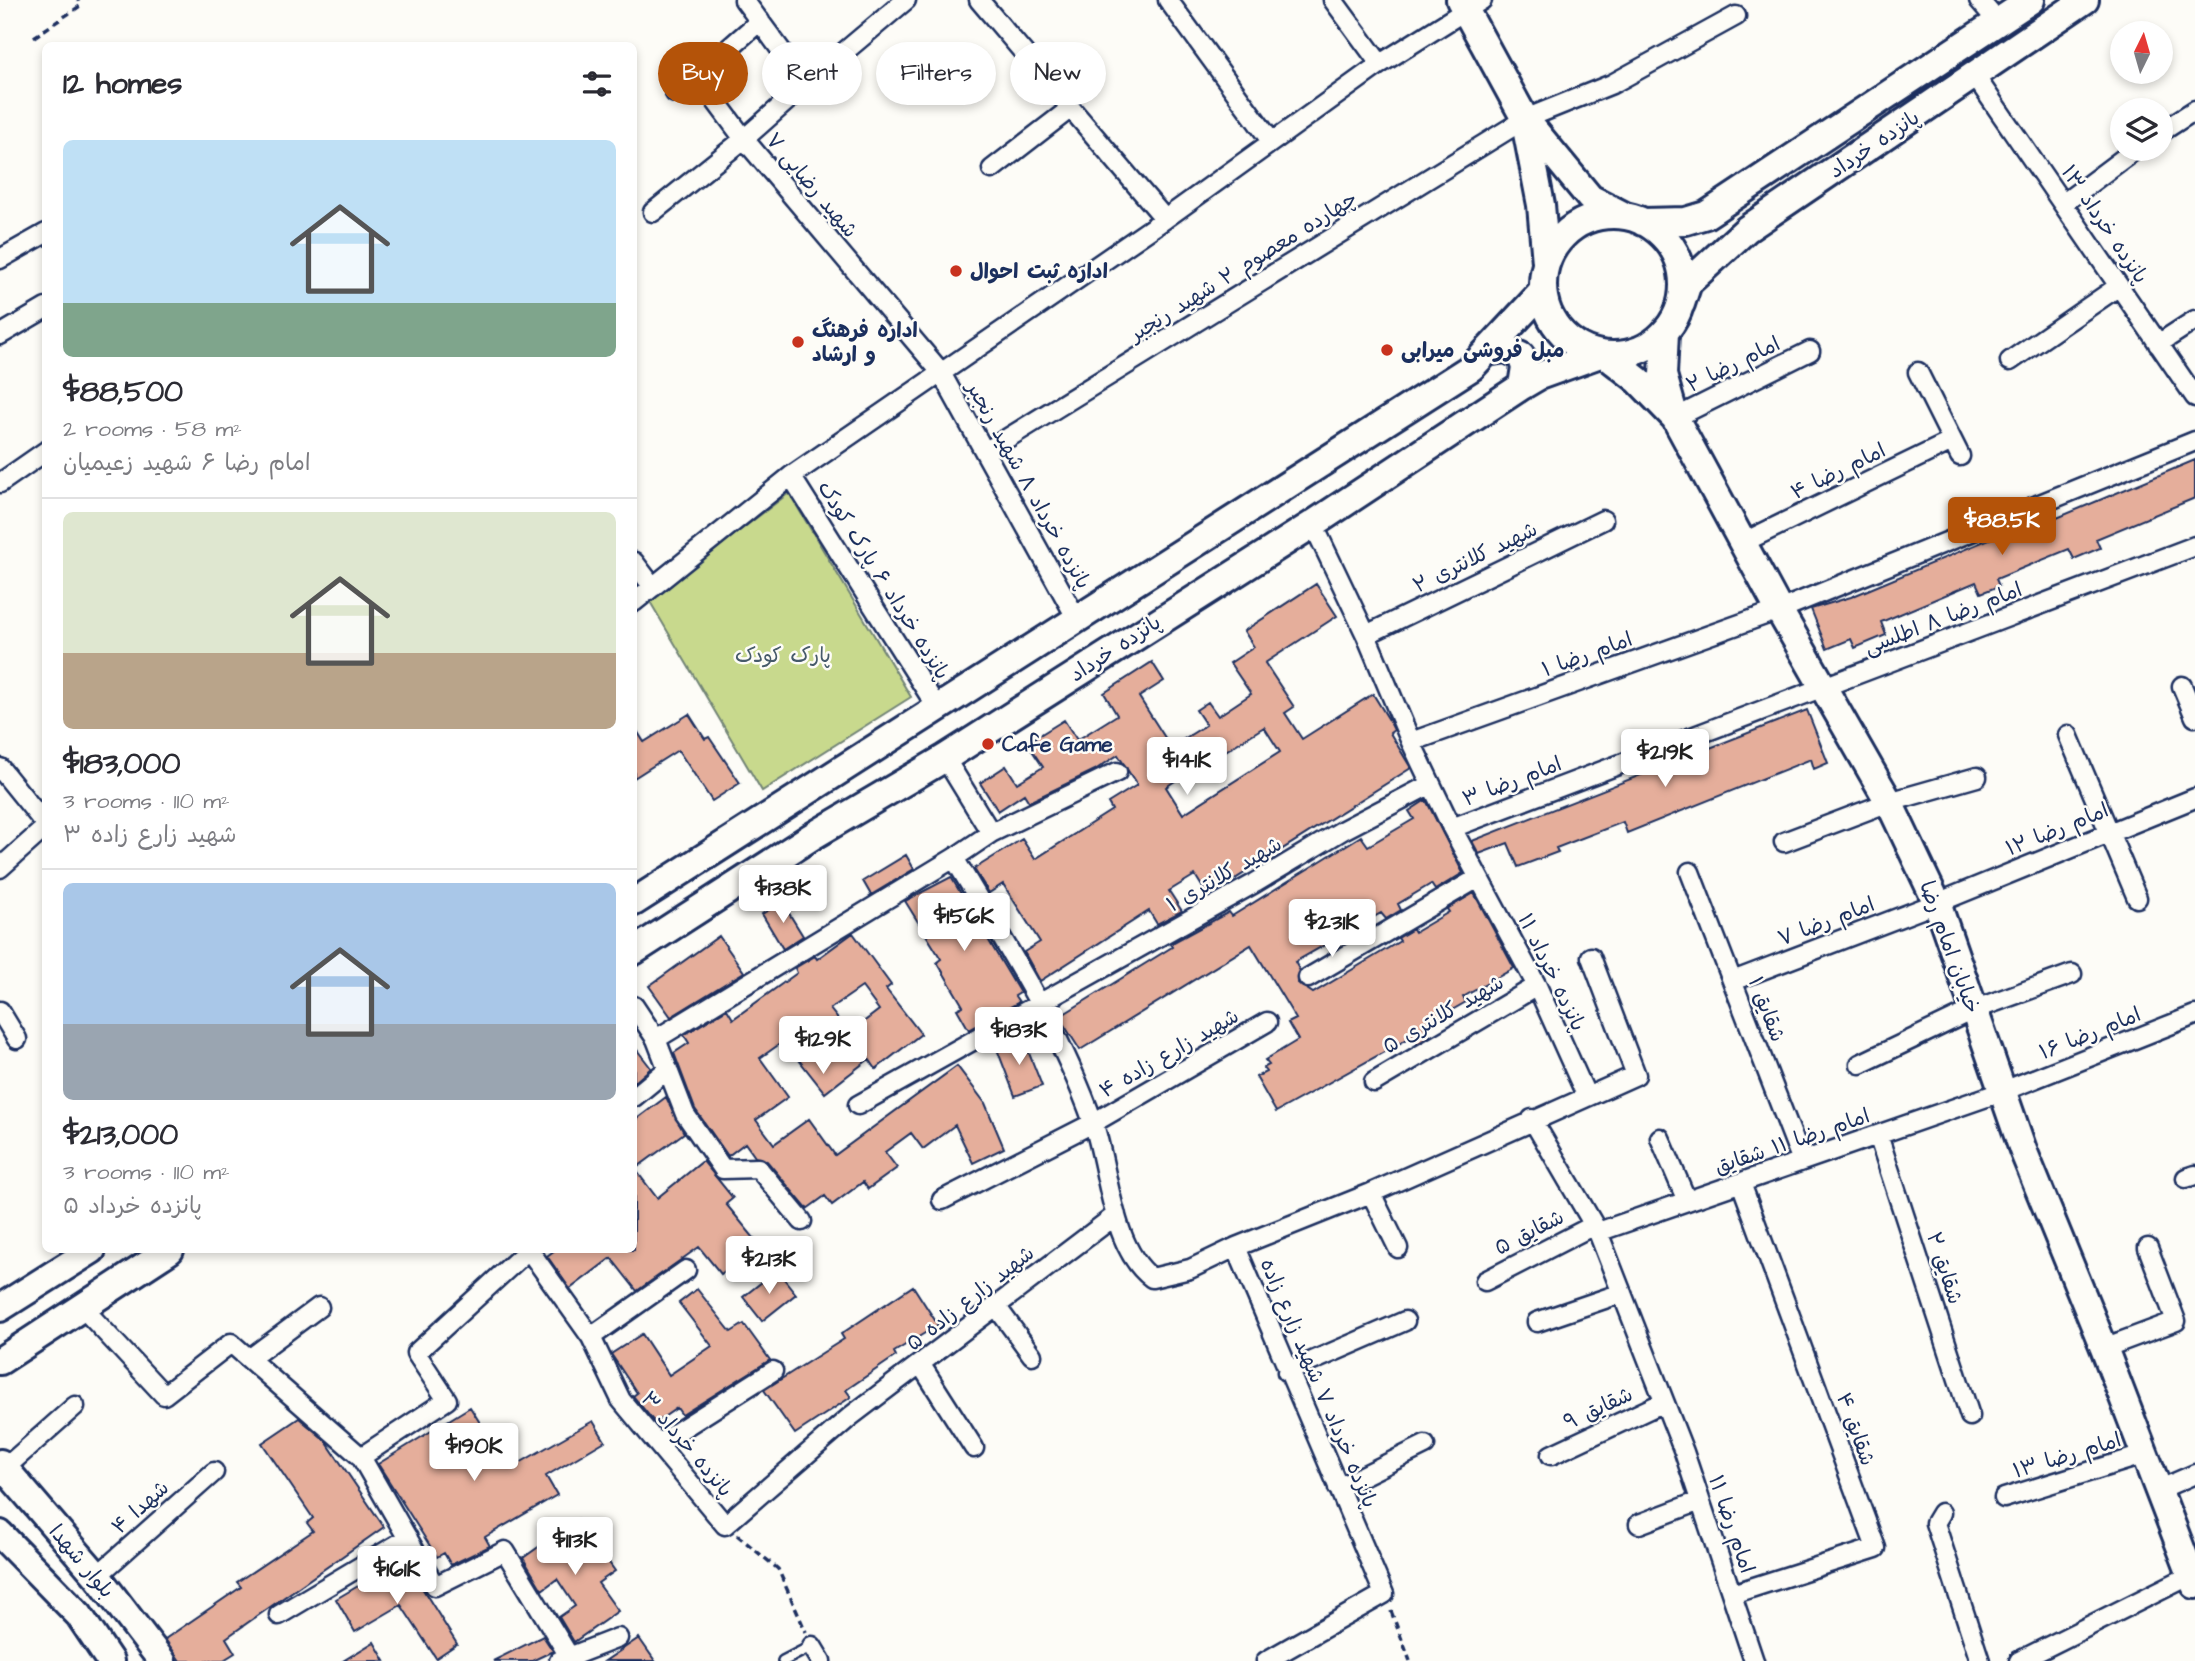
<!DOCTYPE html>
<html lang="en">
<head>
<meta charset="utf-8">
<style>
  :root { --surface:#fff; --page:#f2f2f3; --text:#2b2b33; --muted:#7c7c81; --line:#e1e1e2; --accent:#b45309 }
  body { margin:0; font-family:"Architects Daughter","Playpen Sans Arabic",sans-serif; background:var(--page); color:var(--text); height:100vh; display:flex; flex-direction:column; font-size:26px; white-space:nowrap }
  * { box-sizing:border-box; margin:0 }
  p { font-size:23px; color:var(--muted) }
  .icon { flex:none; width:38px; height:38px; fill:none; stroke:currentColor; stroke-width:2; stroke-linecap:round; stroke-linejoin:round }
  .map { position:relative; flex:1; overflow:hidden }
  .sheet { position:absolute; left:42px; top:42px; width:595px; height:1211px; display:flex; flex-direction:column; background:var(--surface); border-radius:10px; box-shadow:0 4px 10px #0003 }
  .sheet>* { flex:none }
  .hud { position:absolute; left:658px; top:42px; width:665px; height:63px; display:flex; gap:14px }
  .needle { width:46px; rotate:5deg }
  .fabs { position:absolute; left:2110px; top:21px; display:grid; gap:14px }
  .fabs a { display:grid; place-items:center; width:63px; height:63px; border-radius:50%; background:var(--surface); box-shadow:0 4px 10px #0003; font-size:35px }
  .price { position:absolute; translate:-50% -60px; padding:0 16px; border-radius:7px; background:#fff; color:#222; font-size:23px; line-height:46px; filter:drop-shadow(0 2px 4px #0008) }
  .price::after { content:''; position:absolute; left:50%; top:42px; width:21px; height:16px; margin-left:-10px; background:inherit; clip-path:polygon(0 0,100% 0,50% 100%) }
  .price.selected { background:var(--accent); color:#fff }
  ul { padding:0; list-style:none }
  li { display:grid; align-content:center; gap:14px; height:371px; padding:0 21px }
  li+li { border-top:2px solid var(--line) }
  li span { display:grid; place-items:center; height:217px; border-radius:10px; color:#555 }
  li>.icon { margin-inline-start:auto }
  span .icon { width:126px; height:126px; fill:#fffc; stroke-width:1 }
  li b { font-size:30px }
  h2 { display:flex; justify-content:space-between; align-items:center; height:84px; padding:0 21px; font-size:30px }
  .pill { padding:0 24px; border-radius:32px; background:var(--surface); box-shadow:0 4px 10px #0003; font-size:24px; line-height:63px }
  .pill.selected { background:var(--accent); color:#fff }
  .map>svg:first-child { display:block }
  .green { fill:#c8d98d; stroke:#728476; stroke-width:2 }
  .building { fill:#e5ae9b; stroke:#1b2f5e; stroke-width:2; fill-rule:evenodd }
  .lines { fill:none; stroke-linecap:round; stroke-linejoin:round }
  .lane-casing { stroke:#1b2f5e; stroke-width:14 }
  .street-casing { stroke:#1b2f5e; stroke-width:23 }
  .secondary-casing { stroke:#1b2f5e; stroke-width:32 }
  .path { stroke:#1b2f5e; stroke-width:3.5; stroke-dasharray:7 5; stroke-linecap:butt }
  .lane { stroke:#fdfcf7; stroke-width:9 }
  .street { stroke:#fdfcf7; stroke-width:18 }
  .secondary { stroke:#fdfcf7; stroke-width:26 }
  .poi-dot { fill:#c8321e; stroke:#fdfcf7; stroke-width:2.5 }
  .labels { text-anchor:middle; stroke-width:5; stroke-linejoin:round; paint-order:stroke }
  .street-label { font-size:21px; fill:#1b2f5e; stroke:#fdfcf7 }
  .poi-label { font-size:21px; font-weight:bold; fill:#1b2f5e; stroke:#fdfcf7; text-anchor:start }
  .park-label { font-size:21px; fill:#465a6a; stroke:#fdfcf7 }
</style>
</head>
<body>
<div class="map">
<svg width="2195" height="1661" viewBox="0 0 2195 1661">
  <rect width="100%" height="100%" fill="#fdfcf7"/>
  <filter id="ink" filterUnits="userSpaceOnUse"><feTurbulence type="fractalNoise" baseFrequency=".0143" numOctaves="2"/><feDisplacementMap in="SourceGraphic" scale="14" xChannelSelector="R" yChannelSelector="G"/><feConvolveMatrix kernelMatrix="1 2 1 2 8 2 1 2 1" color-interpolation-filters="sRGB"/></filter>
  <g filter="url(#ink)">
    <path class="green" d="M789,493L911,697L762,791L649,600Z"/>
    <path class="building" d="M2195,460V498L2096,539L2100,548L2074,559L2069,549L1996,579L1999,586L1981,593L1976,582L1881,622L1886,635L1855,648L1851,639L1827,649L1811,609L1851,597L2054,512L2057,518Z
      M1316,584L1337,616L1265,663L1294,707L1285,713L1302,739L1373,694L1389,720L1394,730L1390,733L1411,768L1208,896L1195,875L1169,891L1182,911L1157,924L1149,911L1040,981L1024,952L1040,942L1003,884L989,893L974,869L1022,839L1035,859L1112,810L1108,803L1137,785L1118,755L1095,770L1029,802L1024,794L998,811L980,783L1006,766L1017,783L1043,767L1027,743L1064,720L1077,740L1117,715L1104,693L1152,662L1164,681L1139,697L1171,747L1206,725L1196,710L1208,702L1218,716L1251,694L1230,663L1254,647L1244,631ZM1264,727L1280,752L1183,814L1166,787L1196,767L1193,762L1219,745L1224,752Z
      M1807,710L1828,763L1814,769L1811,759L1627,833L1623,822L1556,848L1558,852L1518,867L1508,843L1479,854L1472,841Z
      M689,714L705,739L709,737L740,783L712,801L678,750L634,778V726L644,742Z
      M1426,800L1463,873L1435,890L1431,884L1398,904L1401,910L1386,919L1381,913L1295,962L1300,971L1298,983L1313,993L1400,941L1398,938L1413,929L1415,932L1449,912L1447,909L1474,893L1514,968L1463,997L1466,1002L1424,1026L1430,1036L1417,1044L1413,1036L1276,1112L1256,1077L1266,1072L1263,1068L1269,1065L1265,1060L1298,1040L1288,1023L1296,1019L1251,945L1080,1050L1059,1017L1172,947L1170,944L1229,912L1232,916L1361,836L1368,846L1414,819L1409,811Z
      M906,855L914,869L871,895L863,881Z
      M951,877L1020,993L1015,996L1019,1002L969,1030L957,1009L963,1006L937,962L941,959L905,901Z
      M782,902L803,936L783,949L762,914Z
      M853,933L891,985L886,989L921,1034L876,1069L869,1059L825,1093L784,1041L760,1058L788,1097L756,1120L774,1144L809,1119L835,1155L957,1066L985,1103L1004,1148L973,1163L955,1125L923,1149L911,1133L885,1152L897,1168L868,1189L863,1182L832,1205L825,1196L807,1209L767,1161L755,1157L745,1143L728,1156L695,1109L674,1053L689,1043L684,1035L727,1009L733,1019L797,973L795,968L815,956L817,959ZM862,987L879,1010L849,1033L830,1009Z
      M719,936L744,972L671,1017L649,986Z
      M1023,1038L1042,1086L1015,1096L997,1049Z
      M634,1046L651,1068L634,1083Z
      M666,1097L684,1133L635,1169L657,1198L703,1161L733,1198L726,1204L759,1244L721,1274L699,1247L637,1291L611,1258L570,1289L547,1256L555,1250H634V1121Z
      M777,1270L796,1294L762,1321L743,1297Z
      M913,1286L938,1325L894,1352L896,1356L846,1390L851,1397L795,1434L764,1390L844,1339L841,1334Z
      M697,1289L731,1332L744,1324L770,1360L682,1415L677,1408L655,1423L633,1396L637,1393L611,1354L642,1334L669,1375L712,1346L679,1303Z
      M470,1407L509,1469L593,1421L605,1441L546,1476L557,1495L485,1537L490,1546L451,1565L444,1553L437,1557L378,1464Z
      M299,1418L325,1440L384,1527L226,1638L235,1653L222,1661H180L165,1639L241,1587L237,1582L313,1531L307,1523L313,1518L262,1443Z
      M578,1519L615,1571L598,1583L618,1611L574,1642L559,1617L575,1606L557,1579L542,1590L523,1558Z
      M404,1559L457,1644L436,1658L401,1605L355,1632L336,1599Z
      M543,1636L553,1651L532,1661H493Z
      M639,1638L655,1661H605Z
      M374,1642L385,1661H343Z"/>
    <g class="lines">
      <defs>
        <path id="lane" d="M783,1661L812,1646"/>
        <path id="street" d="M744,0L806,84L744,139L940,371L1078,621
          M979,0L1165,219
          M1168,0L1271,141
          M1333,0L1380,64
          M1979,0L1998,22
          M1975,76L2195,397
          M806,84L906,0
          M675,93L697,76
          M2161,132L2195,110
          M992,169L1071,108
          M2064,203L2136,149
          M653,212L744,139L697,76L760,21
          M0,259L46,233
          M0,335L46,308
          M2158,344L2195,320
          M2010,361L2119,286
          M1918,372L1960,456
          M1675,418L1810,351
          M985,452L1525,119L1612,84L1736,16
          M791,476L938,709
          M0,483L46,451
          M1744,542L1952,441
          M634,562L653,587
          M634,602L791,476L1165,219L1380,64L1482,0
          M1366,635L1603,520
          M2182,686L2195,717
          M2068,735L2137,898
          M1411,742L1779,610L2195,441
          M945,758L991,833L954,858C1005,943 1059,1027 1093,1122C1109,1168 1111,1248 1152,1278L1190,1269L1236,1247L1384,1594L1266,1661
          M0,768L46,825
          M1452,828L2195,546
          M991,833L1117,772
          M1784,842L1889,802L1977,777
          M0,868L46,827
          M1690,872L1802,1161
          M1308,978L1478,878
          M1733,981L1937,903L2195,798
          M634,1006L656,1039L685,1114L723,1169L758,1168L802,1221
          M0,1011L17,1039
          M656,1039L954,858
          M1860,1064L1973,1010L2072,974
          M1374,1082L1537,986
          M634,1097L668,1069
          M1587,1097L1636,1075L1591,957
          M858,1105L1255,883L1343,830L1431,784
          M1532,1119L1598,1232L1684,1452L1754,1661
          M1878,1135L1970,1416
          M1660,1138L1687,1201
          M2186,1178L2195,1175
          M1371,1193L1398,1248
          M942,1200L1093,1123L1267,1022
          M1598,1232L2001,1092L2195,1015
          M1236,1247L1371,1193L1587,1097L1537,986L1452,828L1411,742L1366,635L1313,524
          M529,1250L591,1337L621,1400L725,1525L851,1416L1116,1215
          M1485,1281L1594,1225
          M996,1306L1032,1355
          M83,1308L164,1395L231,1343L361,1457L435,1586L505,1551L572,1661
          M1537,1322L1622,1293
          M591,1337L686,1270
          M2104,1348L2176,1321L2148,1248
          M249,1359L319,1307
          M921,1365L974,1448
          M1287,1372L1405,1321
          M658,1444L773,1371
          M1551,1455L1664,1402
          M361,1457L447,1400L416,1353L528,1250
          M5,1468L75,1406
          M1338,1488L1425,1445
          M2158,1490L2195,1474
          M2004,1498L2143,1455
          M1941,1513L1935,1523L1980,1661
          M1639,1524L1700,1501
          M97,1576L214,1472
          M1732,1594L1876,1548L1741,1183
          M279,1615L408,1538
          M812,1646L821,1661
          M559,1661L618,1638
          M2019,1661L2191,1575"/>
        <path id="secondary" d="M1460,0L1525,119L1590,198L1623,215
          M1526,128L1541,205L1546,262
          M1543 285a70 70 0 1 1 140 0a70 70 0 1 1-140 0Z
          M1643,222L1686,221L1706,215L2031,0
          M1681,304L1688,283L1747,229L2085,0
          M1665,332L1663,375L1675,418L1779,610L1889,802L1937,903L2023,1150L2104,1348L2195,1585
          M1486,352L1506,349L1521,356L1525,367L1522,386
          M1607,356L1638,380L1674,417
          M634,902L1472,367L1542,292
          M634,951L811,837L945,758L1313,524L1522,386L1539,376L1600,354
          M0,1308L92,1250
          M0,1361L170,1250
          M0,1463L97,1576L162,1661
          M0,1534L79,1615L110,1661"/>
      </defs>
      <use href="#lane" class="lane-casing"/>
      <use href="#street" class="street-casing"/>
      <use href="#secondary" class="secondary-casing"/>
      <path class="path" d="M34,37L80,6L78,0
        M737,1535L778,1569L806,1632
        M1391,1611L1410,1661"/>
      <use href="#lane" class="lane"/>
      <use href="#street" class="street"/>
      <use href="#secondary" class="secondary"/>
    </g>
  </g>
  <g class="poi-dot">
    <circle cx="956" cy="271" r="7"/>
    <circle cx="798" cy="342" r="7"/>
    <circle cx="1387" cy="350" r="7"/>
    <circle cx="988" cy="744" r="7"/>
  </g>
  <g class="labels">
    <g class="street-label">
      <text transform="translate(1874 144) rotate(-34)" y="7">پانزده خرداد</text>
      <text transform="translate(812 185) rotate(50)" y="7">شهید رضایی ۷</text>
      <text transform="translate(2105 224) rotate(56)" y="7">پانزده خرداد ۱۳</text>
      <text transform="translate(1243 266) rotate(-32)" y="7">چهارده معصوم ۲ شهید رنجبر</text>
      <text transform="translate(1733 364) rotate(-26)" y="7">امام رضا ۲</text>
      <text transform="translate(1838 471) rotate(-26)" y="7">امام رضا ۴</text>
      <text transform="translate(1029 485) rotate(61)" y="7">پانزده خرداد ۸ شهید رنجبر</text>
      <text transform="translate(1475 557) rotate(-26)" y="7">شهید کلانتری ۲</text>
      <text transform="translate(884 580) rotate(58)" y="7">پانزده خرداد ۶ پارک کودک</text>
      <text transform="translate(1943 618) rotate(-21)" y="7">امام رضا ۸ اطلسی</text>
      <text transform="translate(1115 648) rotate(-33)" y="7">پانزده خرداد</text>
      <text transform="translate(1587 654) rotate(-20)" y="7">امام رضا ۱</text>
      <text transform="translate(1512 781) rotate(-21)" y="7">امام رضا ۳</text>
      <text transform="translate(2057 829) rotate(-22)" y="7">امام رضا ۱۲</text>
      <text transform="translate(1224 874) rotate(-30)" y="7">شهید کلانتری ۱</text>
      <text transform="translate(1826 921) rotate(-21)" y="7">امام رضا ۷</text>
      <text transform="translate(1950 947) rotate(70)" y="7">خیابان امام رضا</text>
      <text transform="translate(1552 972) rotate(64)" y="7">پانزده خرداد ۱۱</text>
      <text transform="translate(1767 1009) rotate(69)" y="7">شقایق ۱</text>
      <text transform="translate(1443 1014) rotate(-30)" y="7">شهید کلانتری ۵</text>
      <text transform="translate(2090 1033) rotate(-22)" y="7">امام رضا ۱۶</text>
      <text transform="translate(1169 1053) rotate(-30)" y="7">شهید زارع زاده ۴</text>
      <text transform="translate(1792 1141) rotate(-19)" y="7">امام رضا ۱۱ شقایق</text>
      <text transform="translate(1529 1232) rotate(-27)" y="7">شقایق ۵</text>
      <text transform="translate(1945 1268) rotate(72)" y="7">شقایق ۲</text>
      <text transform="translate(970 1298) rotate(-38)" y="7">شهید زارع زاده ۵</text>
      <text transform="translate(1319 1383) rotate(67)" y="7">پانزده خرداد ۷ شهید زارع زاده</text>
      <text transform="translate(1598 1408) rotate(-25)" y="7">شقایق ۹</text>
      <text transform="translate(1856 1429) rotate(70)" y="7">شقایق ۴</text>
      <text transform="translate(687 1444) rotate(50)" y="7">پانزده خرداد ۳</text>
      <text transform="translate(2067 1455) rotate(-17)" y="7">امام رضا ۱۳</text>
      <text transform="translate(140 1507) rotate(-42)" y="7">شهدا ۴</text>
      <text transform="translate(1732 1524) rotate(71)" y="7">امام رضا ۱۱</text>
      <text transform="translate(82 1561) rotate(50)" y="7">بلوار شهدا</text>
    </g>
    <g class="poi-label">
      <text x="970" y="278">اداره ثبت احوال</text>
      <text x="812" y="337">اداره فرهنگ<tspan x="812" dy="24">و ارشاد</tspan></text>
      <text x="1401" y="357">مبل فروشی میرابی</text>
      <text x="1002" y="751">Cafe Game</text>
    </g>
    <g class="park-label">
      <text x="783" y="662">پارک کودک</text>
    </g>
  </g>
</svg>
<div class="fabs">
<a><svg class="needle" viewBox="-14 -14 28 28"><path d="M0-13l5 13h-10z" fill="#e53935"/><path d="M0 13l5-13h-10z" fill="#7c7c81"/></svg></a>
<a><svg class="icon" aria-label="layers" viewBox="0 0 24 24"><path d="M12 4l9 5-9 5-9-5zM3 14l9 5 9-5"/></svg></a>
</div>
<b class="price selected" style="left:2002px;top:557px">$88.5K</b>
<b class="price" style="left:1665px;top:789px">$219K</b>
<b class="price" style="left:1187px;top:797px">$141K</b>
<b class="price" style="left:783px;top:925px">$138K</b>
<b class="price" style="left:964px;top:953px">$156K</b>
<b class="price" style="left:1332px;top:959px">$231K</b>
<b class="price" style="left:1019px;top:1067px">$183K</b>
<b class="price" style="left:823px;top:1076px">$129K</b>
<b class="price" style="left:769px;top:1296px">$213K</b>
<b class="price" style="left:474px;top:1483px">$190K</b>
<b class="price" style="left:575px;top:1577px">$113K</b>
<b class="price" style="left:397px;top:1606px">$161K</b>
<div class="hud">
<a class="pill selected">Buy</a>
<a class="pill">Rent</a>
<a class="pill">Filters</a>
<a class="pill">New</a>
</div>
<section class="sheet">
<h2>12 homes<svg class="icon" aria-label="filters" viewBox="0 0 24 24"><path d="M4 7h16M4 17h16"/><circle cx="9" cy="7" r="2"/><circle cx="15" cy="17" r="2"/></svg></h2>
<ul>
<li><span style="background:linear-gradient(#bfe0f5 75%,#7fa58c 0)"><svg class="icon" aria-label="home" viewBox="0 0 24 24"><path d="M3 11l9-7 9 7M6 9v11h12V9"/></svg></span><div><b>$88,500</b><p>2 rooms · 58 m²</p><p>امام رضا ۶ شهید زعیمیان</p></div></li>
<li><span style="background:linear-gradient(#dfe7d0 65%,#b9a48a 0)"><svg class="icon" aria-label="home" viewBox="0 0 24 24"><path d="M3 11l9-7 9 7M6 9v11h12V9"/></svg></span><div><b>$183,000</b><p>3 rooms · 110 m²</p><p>شهید زارع زاده ۳</p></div></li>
<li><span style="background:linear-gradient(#a9c7e8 65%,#9aa5b1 0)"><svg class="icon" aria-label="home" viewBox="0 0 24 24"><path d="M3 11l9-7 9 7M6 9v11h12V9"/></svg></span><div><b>$213,000</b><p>3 rooms · 110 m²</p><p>پانزده خرداد ۵</p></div></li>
</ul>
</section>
</div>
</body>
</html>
